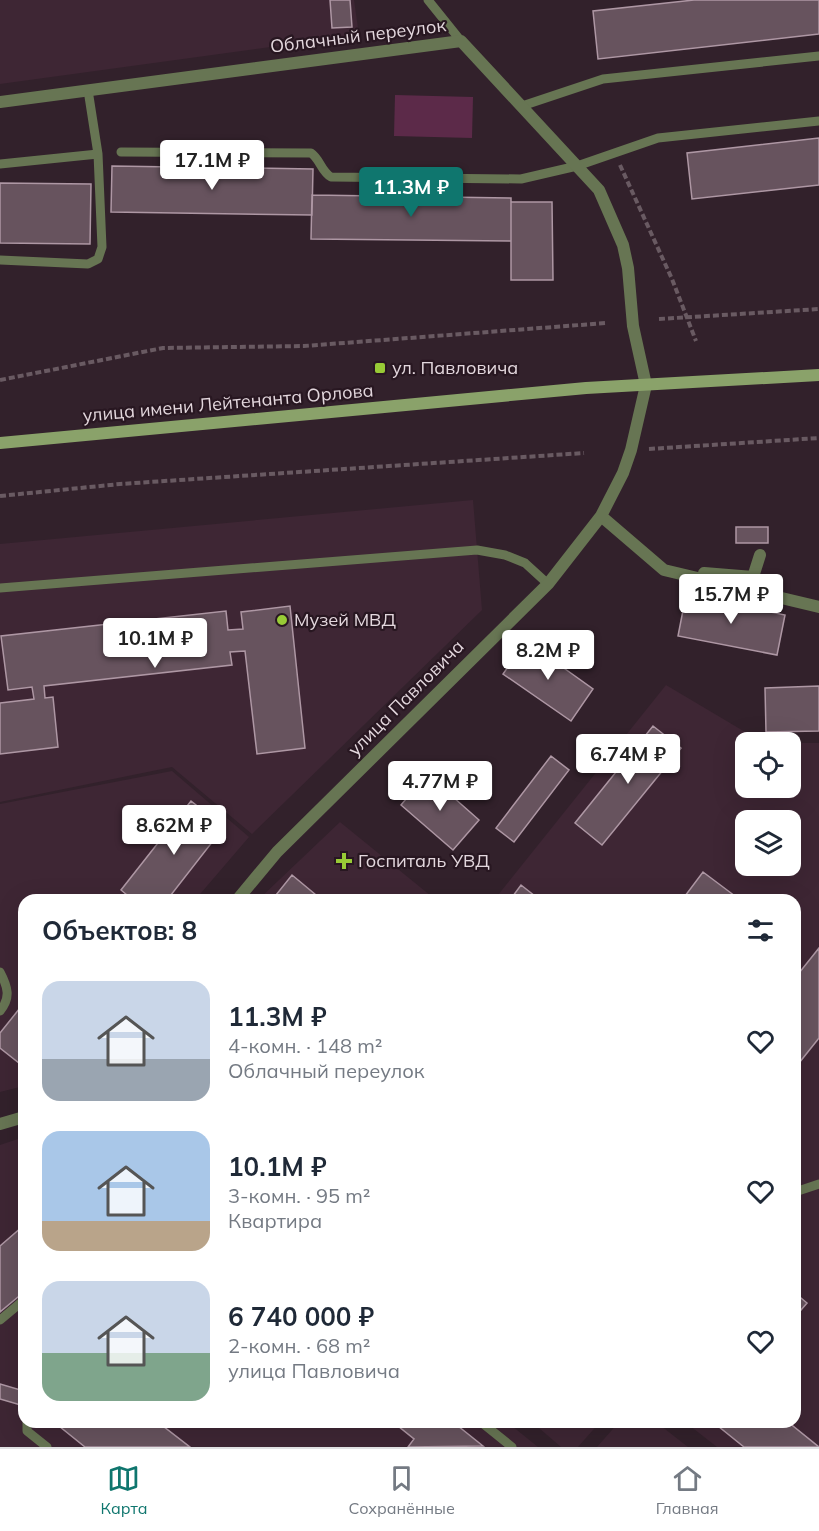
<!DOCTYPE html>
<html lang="ru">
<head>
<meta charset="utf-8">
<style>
  :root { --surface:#fff; --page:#f6f6f7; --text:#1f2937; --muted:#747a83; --line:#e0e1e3; --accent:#0f766e }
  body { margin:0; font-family:Mulish,sans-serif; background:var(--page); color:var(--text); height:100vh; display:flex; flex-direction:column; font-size:22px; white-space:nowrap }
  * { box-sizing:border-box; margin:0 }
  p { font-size:20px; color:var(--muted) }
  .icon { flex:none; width:33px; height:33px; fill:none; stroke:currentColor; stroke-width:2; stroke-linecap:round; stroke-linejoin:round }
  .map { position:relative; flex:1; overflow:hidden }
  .sheet { position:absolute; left:18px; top:894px; width:783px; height:534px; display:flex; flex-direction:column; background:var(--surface); border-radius:18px; box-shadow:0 6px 24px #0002 }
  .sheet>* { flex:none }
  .tools { position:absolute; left:735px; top:732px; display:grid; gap:12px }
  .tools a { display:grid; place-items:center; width:66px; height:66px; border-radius:12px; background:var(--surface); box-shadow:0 6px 24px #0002; font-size:30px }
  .price { position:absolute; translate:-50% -51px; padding:0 14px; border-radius:6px; background:#fff; color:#222; font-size:20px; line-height:39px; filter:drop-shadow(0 2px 3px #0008) }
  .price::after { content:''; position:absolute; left:50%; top:36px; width:18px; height:14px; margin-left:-9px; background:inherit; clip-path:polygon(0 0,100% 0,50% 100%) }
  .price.active { background:var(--accent); color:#fff }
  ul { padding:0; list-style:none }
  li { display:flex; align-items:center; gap:18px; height:150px; padding:0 24px }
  li span { display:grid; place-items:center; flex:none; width:168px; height:120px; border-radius:18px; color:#555 }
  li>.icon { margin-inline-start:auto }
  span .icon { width:72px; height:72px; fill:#fffc; stroke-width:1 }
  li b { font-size:26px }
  h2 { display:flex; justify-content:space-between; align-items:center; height:72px; padding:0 24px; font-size:26px }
  .dock { display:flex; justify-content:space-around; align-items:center; height:84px; border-top:2px solid var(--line); background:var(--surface); font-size:16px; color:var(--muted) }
  .dock a { display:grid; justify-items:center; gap:3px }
  .dock .active { color:var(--accent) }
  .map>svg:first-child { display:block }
  .built { fill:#3e2634; fill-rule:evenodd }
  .green { fill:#5c2a49 }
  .building { fill:#67535e; stroke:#ae97a4; stroke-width:1.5 }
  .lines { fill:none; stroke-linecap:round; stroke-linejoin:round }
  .path { stroke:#695a62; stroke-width:4; stroke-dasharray:6 3; stroke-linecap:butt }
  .lane { stroke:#677553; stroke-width:9 }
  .street { stroke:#677553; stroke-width:12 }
  .secondary { stroke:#8aa26a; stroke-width:12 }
  .poi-dot { fill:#98cb36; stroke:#281721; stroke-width:2 }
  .labels { text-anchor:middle; stroke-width:4.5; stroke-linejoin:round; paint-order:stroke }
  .street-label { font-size:18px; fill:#e3d7dd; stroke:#281721 }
  .poi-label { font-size:18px; fill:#e3d7dd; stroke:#281721; text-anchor:start }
</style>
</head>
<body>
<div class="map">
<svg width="819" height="1447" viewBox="0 0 819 1447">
  <rect width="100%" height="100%" fill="#32212b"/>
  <path class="built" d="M0,0H354L359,35L0,84Z
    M473,500L482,610L252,834L172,767L0,802V544Z
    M666,685L762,742H746V788H790L791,743H819V1447H717L685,1422H795V900H494ZM746,820H790V866H746Z
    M172,771L249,837L195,900H24V1086L0,1092V804Z
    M340,822L436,900H258Z
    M24,1137V1422H507L538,1447H0V1145Z
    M532,1422H600L578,1447H561Z
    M619,1422H656L688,1447H597Z"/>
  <path class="green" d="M395,95L473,97L472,138L394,136Z"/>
  <path class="building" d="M330,0H350L352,27L332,28Z
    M694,0H819V34L598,59L593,11Z
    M819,138V185L692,199L687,153Z
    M112,166L313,169L312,215L111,212Z
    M0,183L91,184L90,244L0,243Z
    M312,195L511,198V241L311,239Z
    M511,202H552L553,280H511Z
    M736,527H768V543H736Z
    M686,595L785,615L777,655L678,636Z
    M290,606L305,748L257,754L245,651L230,652L232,665L44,686L45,698L53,697L58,747L0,754V703L34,699L32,687L8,690L1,636L226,611L228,630L243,629L241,612Z
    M526,641L593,689L571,721L503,674Z
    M819,686V731L766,732L765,688Z
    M653,726L681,748L602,845L575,823Z
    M551,756L569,770L514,842L496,828Z
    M427,774L479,820L453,850L401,805Z
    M191,801L224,827L167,900H133L121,890Z
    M703,872L739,899V900H682Z
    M292,875L322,900H272Z
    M521,885L540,900H510Z
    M819,948V1038L795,1068V978Z
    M24,1003V1067L0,1048V1033Z
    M22,1227H24V1280L21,1283L24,1287V1292L0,1312V1246Z
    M795,1293L807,1303L795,1317Z
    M0,1384L24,1391V1406L0,1399Z
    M54,1422H166L163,1426L190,1447H85Z
    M393,1422H453L483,1446L408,1447L414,1439Z
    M713,1422H788L819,1447H744Z"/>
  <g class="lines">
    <path class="path" d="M620,165L672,279L696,341
      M659,319L819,309
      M0,380L163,348L304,346L606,323
      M649,449L819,438
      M0,496L120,484L584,453"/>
    <path class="lane" d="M428,0L461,41
      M522,106L603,79L819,56
      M121,152L311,153C320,159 321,171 331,177L521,179L577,166L658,138L819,121
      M0,164L98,154
      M0,260L88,264L98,259L102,247L98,154L88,90
      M0,588L477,550L505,555L525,563L548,584
      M0,972C8,987 11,998 0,1011
      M795,1192L819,1184
      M0,1320L24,1300
      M27,1422V1431L47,1447
      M481,1422L512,1447"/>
    <path class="street" d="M0,102L461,41L599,190L623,245L628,268L633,326L646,385L631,450L623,473L601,516L548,584L277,852L237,900
      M601,516L664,570L819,607
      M704,573L753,577L760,555
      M0,1124L24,1117"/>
    <path class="secondary" d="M0,443L586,388L819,375"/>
  </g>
  <g class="poi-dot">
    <rect x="374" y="362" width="12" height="12" rx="3"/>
    <circle cx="282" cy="620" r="6"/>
    <path d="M341 852h6v6h6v6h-6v6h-6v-6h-6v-6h6z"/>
  </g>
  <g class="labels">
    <g class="street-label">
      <text transform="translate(358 36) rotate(-7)" y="6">Облачный переулок</text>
      <text transform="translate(228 403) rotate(-5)" y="6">улица имени Лейтенанта Орлова</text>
      <text transform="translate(406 698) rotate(-45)" y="6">улица Павловича</text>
    </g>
    <g class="poi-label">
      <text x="392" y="374">ул. Павловича</text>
      <text x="294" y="626">Музей МВД</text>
      <text x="358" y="867">Госпиталь УВД</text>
    </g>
  </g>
</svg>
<div class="tools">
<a><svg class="icon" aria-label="locate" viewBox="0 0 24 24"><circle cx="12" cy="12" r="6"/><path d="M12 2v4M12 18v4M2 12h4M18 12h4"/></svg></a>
<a><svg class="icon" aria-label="layers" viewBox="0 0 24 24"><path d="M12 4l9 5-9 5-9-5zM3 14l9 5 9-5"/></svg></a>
</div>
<b class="price" style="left:212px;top:191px">17.1M ₽</b>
<b class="price active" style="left:411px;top:218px">11.3M ₽</b>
<b class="price" style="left:731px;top:625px">15.7M ₽</b>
<b class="price" style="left:155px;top:669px">10.1M ₽</b>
<b class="price" style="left:548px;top:681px">8.2M ₽</b>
<b class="price" style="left:628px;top:785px">6.74M ₽</b>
<b class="price" style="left:440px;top:812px">4.77M ₽</b>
<b class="price" style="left:174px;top:856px">8.62M ₽</b>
<section class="sheet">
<h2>Объектов: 8<svg class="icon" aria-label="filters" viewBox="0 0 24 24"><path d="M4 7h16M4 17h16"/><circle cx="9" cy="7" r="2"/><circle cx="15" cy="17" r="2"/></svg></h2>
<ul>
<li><span style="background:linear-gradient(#c9d6e8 65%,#9aa5b1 0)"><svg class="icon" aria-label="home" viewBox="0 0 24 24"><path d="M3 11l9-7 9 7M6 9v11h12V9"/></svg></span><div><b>11.3M ₽</b><p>4-комн. · 148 m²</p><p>Облачный переулок</p></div><svg class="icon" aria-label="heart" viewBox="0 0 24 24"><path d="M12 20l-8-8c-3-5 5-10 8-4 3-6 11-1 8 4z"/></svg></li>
<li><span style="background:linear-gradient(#a9c7e8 75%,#b9a48a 0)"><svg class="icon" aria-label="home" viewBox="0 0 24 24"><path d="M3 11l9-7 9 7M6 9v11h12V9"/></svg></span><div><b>10.1M ₽</b><p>3-комн. · 95 m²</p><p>Квартира</p></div><svg class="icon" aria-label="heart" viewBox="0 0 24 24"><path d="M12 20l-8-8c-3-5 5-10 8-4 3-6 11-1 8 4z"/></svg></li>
<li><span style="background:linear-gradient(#c9d6e8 60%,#7fa58c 0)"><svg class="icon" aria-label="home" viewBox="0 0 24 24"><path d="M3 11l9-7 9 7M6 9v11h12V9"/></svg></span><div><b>6 740 000 ₽</b><p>2-комн. · 68 m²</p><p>улица Павловича</p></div><svg class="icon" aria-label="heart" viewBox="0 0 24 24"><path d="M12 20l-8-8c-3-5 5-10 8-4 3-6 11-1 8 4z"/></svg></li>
</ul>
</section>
</div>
<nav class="dock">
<a class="active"><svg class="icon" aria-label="map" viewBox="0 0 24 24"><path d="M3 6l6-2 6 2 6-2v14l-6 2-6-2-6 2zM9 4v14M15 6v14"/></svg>Карта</a>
<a><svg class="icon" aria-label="saved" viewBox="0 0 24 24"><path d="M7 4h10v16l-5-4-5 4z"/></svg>Сохранённые</a>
<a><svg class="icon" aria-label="home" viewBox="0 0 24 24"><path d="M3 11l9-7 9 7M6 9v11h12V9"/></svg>Главная</a>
</nav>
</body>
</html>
